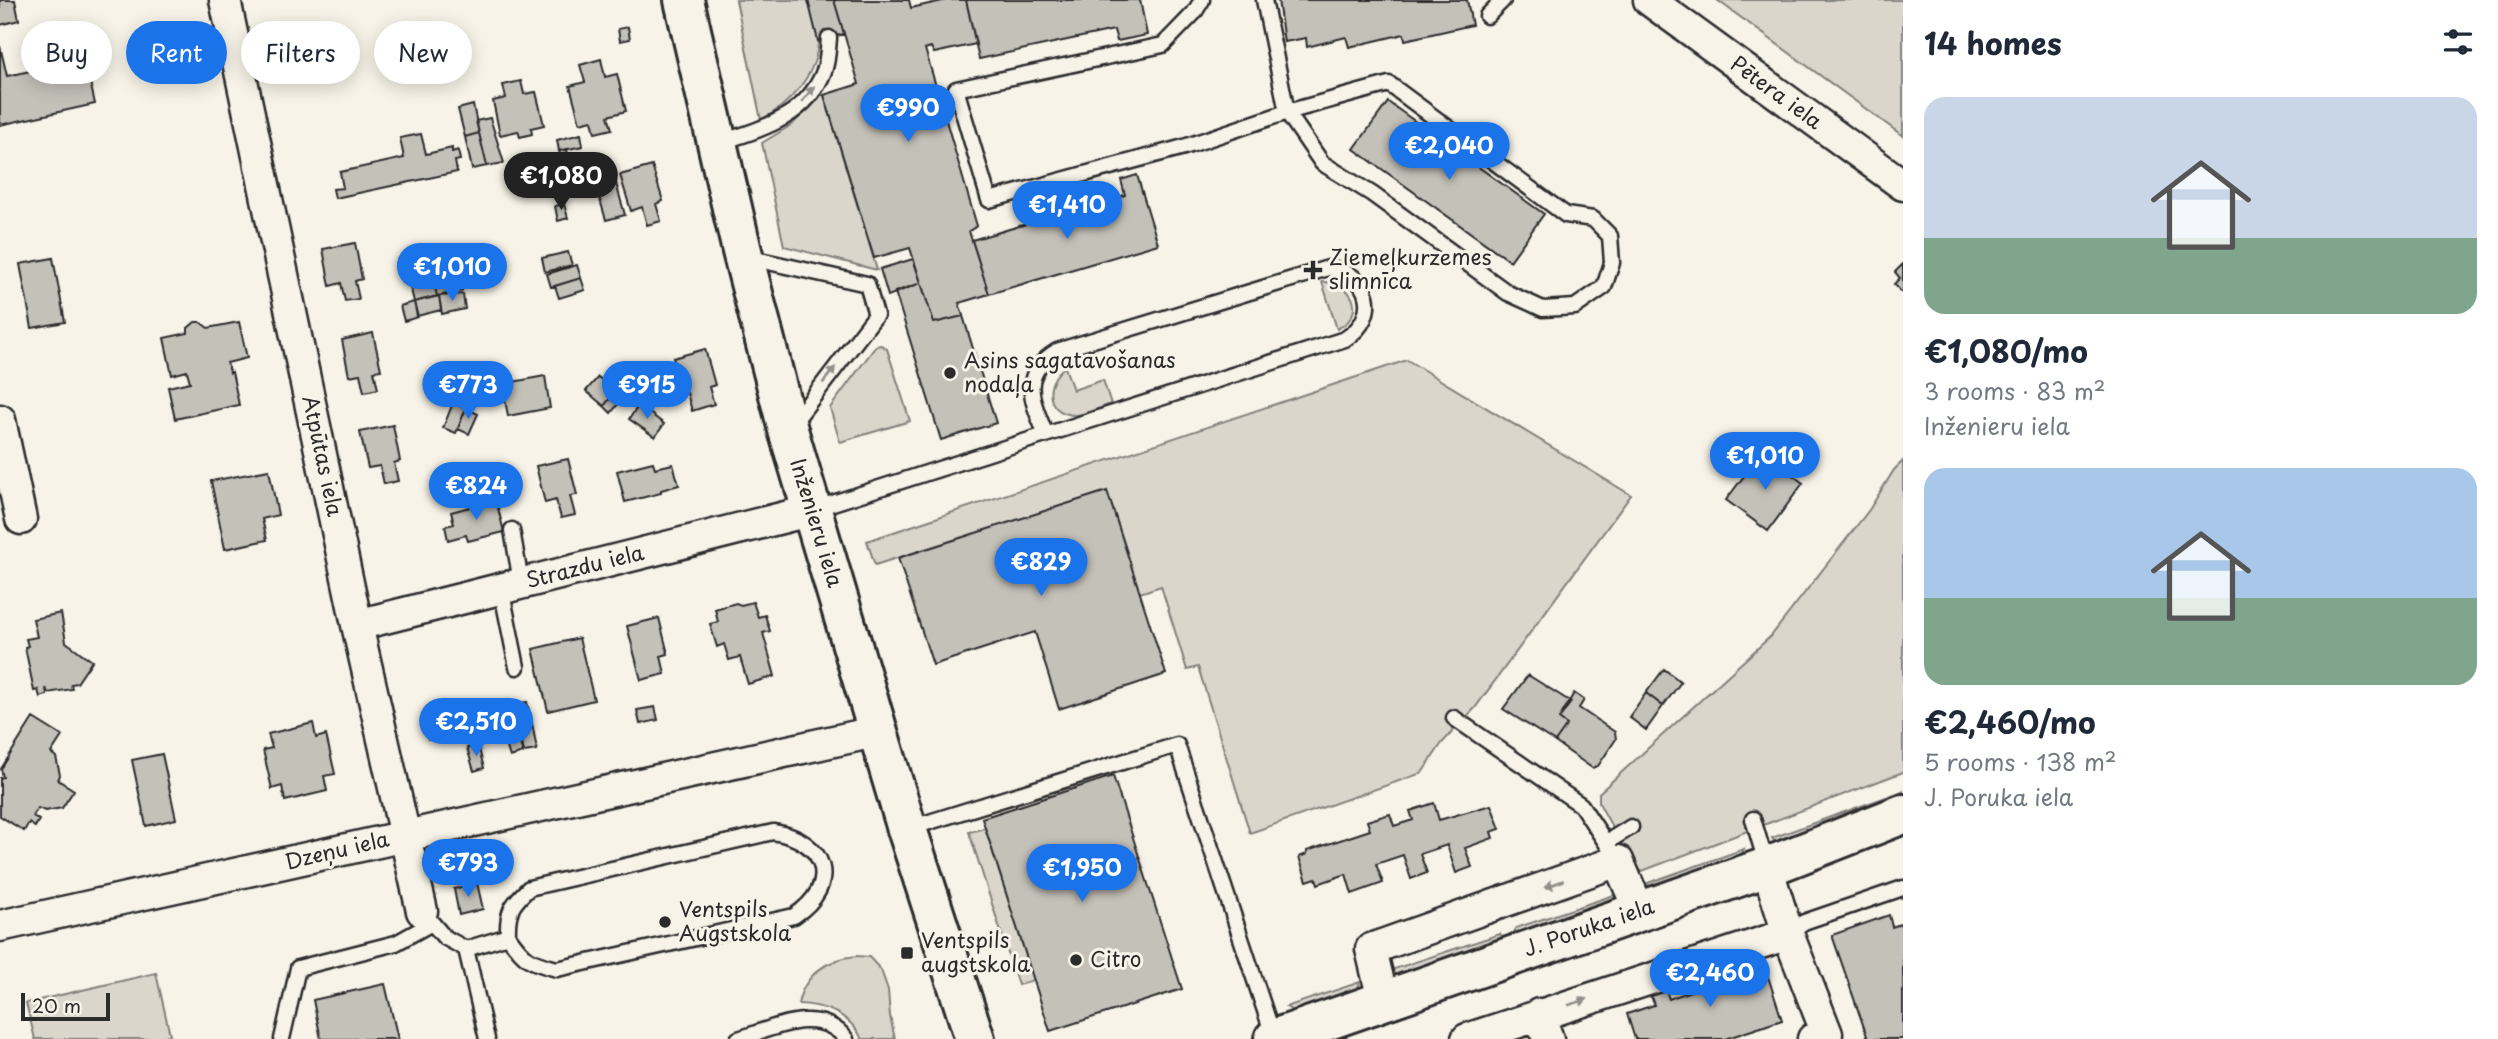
<!DOCTYPE html>
<html lang="en">
<head>
<meta charset="utf-8">
<style>
  :root { --surface:#fff; --page:#f6f6f7; --text:#1f2937; --muted:#747a83; --accent:#1a73e8 }
  body { margin:0; font-family:"Playpen Sans",sans-serif; background:var(--page); color:var(--text); height:100vh; display:flex; flex-direction:column; font-size:26px; white-space:nowrap }
  * { box-sizing:border-box; margin:0 }
  p { font-size:23px; color:var(--muted) }
  .icon { flex:none; width:38px; height:38px; fill:none; stroke:currentColor; stroke-width:2; stroke-linecap:round; stroke-linejoin:round }
  .map { position:relative; flex:1; overflow:hidden }
  .side { display:flex; flex-direction:column; background:var(--surface); width:595px }
  .side>* { flex:none }
  .hud { position:absolute; left:21px; top:21px; width:665px; height:63px; display:flex; gap:14px }
  .scale { position:absolute; left:21px; bottom:18px; width:89px; box-sizing:border-box; padding-left:7px; border:4px solid #2b2b2b; border-top:0; font-size:19px; line-height:24px; white-space:nowrap; color:#2b2b2b; -webkit-text-stroke:5px #f7f3e8; paint-order:stroke }
  .price { position:absolute; translate:-50% -60px; padding:0 16px; border-radius:24px; background:var(--accent); color:#fff; font-size:23px; line-height:46px; filter:drop-shadow(0 2px 4px #0008) }
  .price::after { content:''; position:absolute; left:50%; top:42px; width:21px; height:16px; margin-left:-10px; background:inherit; clip-path:polygon(0 0,100% 0,50% 100%) }
  .price.active { background:#222; color:#fff }
  ul { padding:0; list-style:none }
  li { display:grid; align-content:center; gap:14px; height:371px; padding:0 21px }
  li span { display:grid; place-items:center; height:217px; border-radius:21px; color:#555 }
  li>.icon { margin-inline-start:auto }
  span .icon { width:126px; height:126px; fill:#fffc; stroke-width:1 }
  li b { font-size:30px }
  h2 { display:flex; justify-content:space-between; align-items:center; height:84px; padding:0 21px; font-size:30px }
  .chip { padding:0 24px; border-radius:32px; background:var(--surface); box-shadow:0 4px 18px #0003; font-size:24px; line-height:63px }
  .chip.active { background:var(--accent); color:#fff }
  main { display:flex; flex:1; min-height:0 }
  .map>svg:first-child { display:block }
  .green { fill:#dad6cc; stroke:#82807c; stroke-width:2 }
  .building { fill:#c4c1b9; stroke:#2b2b2b; stroke-width:2 }
  .lines { fill:none; stroke-linecap:round; stroke-linejoin:round }
  .lane-casing { stroke:#2b2b2b; stroke-width:19 }
  .street-casing { stroke:#2b2b2b; stroke-width:35 }
  .secondary-casing { stroke:#2b2b2b; stroke-width:44 }
  .lane { stroke:#f7f3e8; stroke-width:14 }
  .street { stroke:#f7f3e8; stroke-width:30 }
  .secondary { stroke:#f7f3e8; stroke-width:38 }
  .oneway { fill:#918f8a }
  .poi-dot { fill:#2b2b2b; stroke:#f7f3e8; stroke-width:2.5 }
  .labels { text-anchor:middle; stroke-width:6; stroke-linejoin:round; paint-order:stroke }
  .street-label { font-size:21px; fill:#2b2b2b; stroke:#f7f3e8 }
  .poi-label { font-size:21px; fill:#2b2b2b; stroke:#f7f3e8; text-anchor:start }
</style>
</head>
<body>
<main>
<div class="map">
<svg width="1903" height="1039" viewBox="0 0 1903 1039">
  <rect width="100%" height="100%" fill="#f7f3e8"/>
  <filter id="ink" filterUnits="userSpaceOnUse"><feTurbulence type="fractalNoise" baseFrequency=".0143" numOctaves="2"/><feDisplacementMap in="SourceGraphic" scale="14" xChannelSelector="R" yChannelSelector="G"/><feConvolveMatrix kernelMatrix="1 2 1 2 8 2 1 2 1" color-interpolation-filters="sRGB"/></filter>
  <g filter="url(#ink)">
    <path class="green" d="M736,0H808C811,13 819,30 818,43C816,76 788,106 761,120Z
      M1717,0H1903V136Z
      M820,95H824L877,270L784,246L762,143L793,124Z
      M1322,282C1353,281 1368,314 1337,329Z
      M881,345L887,349L910,421L840,442L830,408L876,346Z
      M1407,360L1631,495L1475,708L1442,743L1422,773L1250,833L1198,667L1187,670L1161,586L1140,593L1107,491L875,565L867,541Z
      M1065,367L1073,390L1103,380L1111,404C1098,408 1081,418 1068,414C1043,408 1047,379 1065,367Z
      M1903,461V772L1637,873L1599,803V793L1771,636L1869,510L1894,470Z
      M1903,791V805L1777,845L1772,838Z
      M985,828L1034,980L1018,985L969,832Z
      M1744,849L1738,862L1655,889L1645,884Z
      M1617,894L1612,905L1516,937L1514,932L1516,928Z
      M1500,934L1506,942L1394,977L1391,970Z
      M857,956L869,957L881,970L888,990L890,1016L895,1039H862C849,1013 825,1005 798,1004C804,975 828,958 857,956Z
      M156,973L170,1035L154,1039H35L26,1003Z
      M1360,982L1357,992L1296,1013L1286,1007Z"/>
    <path class="building" d="M0,0H15L19,20L0,25Z
      M808,0H834L844,34L818,41Z
      M834,0H909L911,8L947,0H966L976,44L934,53L931,47L925,49L977,226L969,231L989,294L959,303L963,316L934,323L910,248L874,258L824,95L859,84Z
      M966,0H1140L1147,35L1117,41L1114,30L979,59Z
      M1278,0H1467L1472,25L1405,40L1404,34L1349,47L1346,37L1307,47L1306,38L1284,42Z
      M628,27L630,39L620,41L618,29Z
      M0,46L7,76L85,59L95,104L0,125Z
      M601,59L605,77L617,74L626,111L608,116L612,129L595,133L592,120L580,123L570,86L585,82L580,65Z
      M521,81L524,94L536,92L544,125L531,128L532,134L520,137L518,131L500,135L493,101L506,98L503,85Z
      M1388,102L1544,214L1510,261L1354,149Z
      M473,105L479,133L465,137L458,109Z
      M490,118L504,163L487,166L476,121Z
      M479,133L487,166L472,169L465,137Z
      M421,134L426,154L452,148V152L458,150L460,160L455,161L457,172L335,198L333,189L343,188L340,172L404,158L400,138Z
      M581,134L583,146L559,151L557,140Z
      M567,149L569,160L562,161L559,151Z
      M562,161L565,174L549,178L546,165Z
      M652,166L663,201L656,204L661,221L647,225L642,207L631,211L620,175Z
      M1137,175L1158,244L989,294L972,240L1125,195L1121,180Z
      M615,180L625,215L606,220L596,186Z
      M564,204L568,218L558,221L555,206Z
      M355,243L362,279L355,281L359,299L345,301L341,283L330,286L323,249Z
      M446,249L451,265L423,273L418,257Z
      M568,252L572,265L545,272L542,258Z
      M53,258L65,322L32,328L20,264Z
      M913,259L921,283L888,296L880,269Z
      M1903,264V294L1894,284L1900,278L1895,272Z
      M577,265L581,278L551,287L547,274Z
      M458,273L462,291L437,296L433,279Z
      M581,278L585,290L559,298L555,286Z
      M921,283L934,323L963,316L996,423L941,440L895,292Z
      M434,284L437,296L414,302L411,289Z
      M463,294L465,309L442,314L439,296Z
      M439,296L441,310L417,316L414,302Z
      M414,302L418,317L404,321L400,306Z
      M195,322H200L208,328L239,322L247,358L227,363L230,373L232,372L239,405L175,419L168,387L190,382L187,371L172,375L164,338L188,333V328Z
      M373,333L381,370L374,371L378,389L364,392L360,374L349,376L342,340Z
      M705,349L715,385L709,387L714,404L692,411L687,393L684,394L673,358Z
      M545,376L550,408L508,416L502,384Z
      M598,377L616,391L604,406L586,391Z
      M616,391L623,398L611,413L604,406Z
      M453,403L466,408L456,433L443,428Z
      M639,405L664,424L655,437L629,419Z
      M466,408L478,414L469,434L458,429Z
      M393,425L400,461L394,463L398,481L384,484L380,466L368,468L360,432Z
      M1762,452L1803,483L1768,531L1726,500Z
      M568,459L577,495L570,496L575,515L561,518L556,500L545,503L536,466Z
      M653,462L655,468L673,464L679,485L661,490V493L625,502L617,471Z
      M269,470L278,515L262,519L267,540L225,549L211,481Z
      M1107,491L1166,674L1059,709L1035,632L933,665L898,558Z
      M496,500L504,532L468,541L466,535L448,540L445,526L454,524L451,512Z
      M753,602L758,617L765,615L770,631L763,633L775,676L748,684L740,657L729,660L724,644L717,647L710,624L718,622L715,609L736,603L741,605Z
      M61,613L66,642L92,661L77,683L71,684L72,689L48,693L46,688L47,695L40,697L38,690L34,691L25,647L28,646L26,639L37,637L33,619Z
      M659,618L668,654L661,656L665,674L641,680L627,626Z
      M579,638L594,700L548,711L533,649Z
      M1664,669L1681,682L1663,706L1646,693Z
      M1528,675L1571,702L1559,719L1567,725L1555,742L1503,709Z
      M1574,693L1584,700L1579,708L1615,732L1616,739L1598,766L1592,768L1555,742L1567,725L1559,719Z
      M1646,693L1663,706L1646,730L1629,717Z
      M475,700L483,732L447,742L445,735L428,739L424,725L442,721L439,710Z
      M527,702L533,728L516,731L510,705Z
      M655,707L658,720L640,724L637,710Z
      M33,718L62,736L51,753L56,757L60,775L58,780L74,790L62,808L45,811L38,808L33,816L39,820L35,827L29,823L24,831L0,816V778L3,777L1,769Z
      M313,723L316,738L326,735L335,774L324,776L327,791L285,801L282,786L272,789L263,750L272,748L268,734Z
      M533,728L537,750L524,752L519,730Z
      M516,731L523,753L510,757L503,735Z
      M478,745L484,768L474,771L467,748Z
      M162,754L176,819L146,826L132,760Z
      M1113,776L1182,989L1050,1031L982,818Z
      M1434,803L1439,820L1491,805L1500,829L1491,832L1493,838L1465,848L1472,867L1456,873L1447,845L1420,854L1427,873L1411,879L1403,855L1376,864L1383,883L1352,894L1346,874L1318,884L1316,878L1307,881L1299,857L1307,854V851L1370,830L1367,821L1390,814L1394,826L1413,820L1410,811Z
      M477,883L483,909L459,915L454,889Z
      M1889,915L1892,927L1903,923V1039H1868L1832,935Z
      M1733,963L1737,977L1765,967L1782,1020L1725,1039H1635L1627,1014L1654,1005L1651,995L1657,994L1655,990L1665,987L1669,999L1721,980L1718,972Z
      M385,984L398,1039H321L313,1000Z"/>
    <g class="lines">
      <defs>
        <path id="lane" d="M1202,0L1194,13L1163,45L956,89L989,200L1184,147L1287,112L1389,84L1566,215L1593,219L1610,236L1612,263L1604,287L1575,307L1543,309L1508,293L1372,194L1322,163L1287,112L1264,0
          M1487,16L1503,0
          M718,143C761,129 806,118 824,71C828,61 828,48 829,38
          M746,257L867,284L876,315L791,426
          M814,509C991,453 1168,396 1345,339C1382,316 1370,272 1328,268L1057,351C1018,375 1032,400 1046,435
          M512,530L521,582
          M501,588L517,667
          M1454,718L1581,805L1618,861
          M1753,819L1767,866
          M910,828L1177,745L1274,1038
          M1607,842L1631,827
          M422,911L444,937L466,949L508,936C525,960 529,962 557,969L794,916C841,885 827,840 773,832L529,888C511,905 507,911 508,936
          M1788,934L1804,922L1903,888
          M466,949L487,1039
          M282,1039L298,968L396,943L432,923
          M738,1039C772,1029 819,1004 846,1039"/>
        <path id="street" d="M225,0L357,625L422,911
          M1649,0L1903,185
          M0,420L21,519
          M357,625L813,510
          M1767,867L1788,934L1827,1034L1813,1039
          M0,926L879,731
          M1383,1000L1371,949L1618,861L1639,910
          M1539,1014L1548,1039
          M1467,1039L1788,934"/>
        <path id="secondary" d="M684,0L742,251L788,430L907,829L975,1039
          M1274,1039L1767,867L1903,814"/>
      </defs>
      <use href="#lane" class="lane-casing"/>
      <use href="#street" class="street-casing"/>
      <use href="#secondary" class="secondary-casing"/>
      <use href="#lane" class="lane"/>
      <use href="#street" class="street"/>
      <use href="#secondary" class="secondary"/>
    </g>
    <defs><path id="oneway-solid" d="M-6-.8H1V-3.2L6.5 0L1 3.2V.8H-6Z" transform="scale(1.75)"/></defs>
    <g class="oneway">
      <use href="#oneway-solid" transform="translate(808 94) rotate(-52)"/>
      <use href="#oneway-solid" transform="translate(829 375) rotate(-52)"/>
      <use href="#oneway-solid" transform="translate(1554 884) rotate(160)"/>
      <use href="#oneway-solid" transform="translate(1578 1002) rotate(-18)"/>
    </g>
  </g>
  <g class="poi-dot">
    <path d="M1309.5 259.5h7v7h7v7h-7v7h-7v-7h-7v-7h7z"/>
    <circle cx="950" cy="373" r="7"/>
    <circle cx="665" cy="922" r="7"/>
    <rect x="900" y="946" width="14" height="14" rx="3.5"/>
    <circle cx="1076" cy="960" r="7"/>
  </g>
  <g class="labels">
    <g class="street-label">
      <text transform="translate(1776 93) rotate(36)" y="7">Pētera iela</text>
      <text transform="translate(322 456) rotate(78)" y="7">Atpūtas iela</text>
      <text transform="translate(816 523) rotate(73)" y="7">Inženieru iela</text>
      <text transform="translate(585 567) rotate(-14)" y="7">Strazdu iela</text>
      <text transform="translate(337 851) rotate(-13)" y="7">Dzeņu iela</text>
      <text transform="translate(1589 928) rotate(-19)" y="7">J. Poruka iela</text>
    </g>
    <g class="poi-label">
      <text x="1329" y="265">Ziemeļkurzemes<tspan x="1329" dy="24">slimnīca</tspan></text>
      <text x="964" y="368">Asins sagatavošanas<tspan x="964" dy="24">nodaļa</tspan></text>
      <text x="679" y="917">Ventspils<tspan x="679" dy="24">Augstskola</tspan></text>
      <text x="921" y="948">Ventspils<tspan x="921" dy="24">augstskola</tspan></text>
      <text x="1090" y="967">Citro</text>
    </g>
  </g>
</svg>
<div class="scale">20 m</div>
<b class="price" style="left:908px;top:144px">€990</b>
<b class="price" style="left:1449px;top:182px">€2,040</b>
<b class="price active" style="left:561px;top:212px">€1,080</b>
<b class="price" style="left:1067px;top:241px">€1,410</b>
<b class="price" style="left:452px;top:303px">€1,010</b>
<b class="price" style="left:468px;top:421px">€773</b>
<b class="price" style="left:647px;top:421px">€915</b>
<b class="price" style="left:1765px;top:492px">€1,010</b>
<b class="price" style="left:476px;top:522px">€824</b>
<b class="price" style="left:1041px;top:598px">€829</b>
<b class="price" style="left:476px;top:758px">€2,510</b>
<b class="price" style="left:468px;top:899px">€793</b>
<b class="price" style="left:1082px;top:904px">€1,950</b>
<b class="price" style="left:1710px;top:1009px">€2,460</b>
<div class="hud">
<a class="chip">Buy</a>
<a class="chip active">Rent</a>
<a class="chip">Filters</a>
<a class="chip">New</a>
</div>
</div>
<section class="side">
<h2>14 homes<svg class="icon" aria-label="filters" viewBox="0 0 24 24"><path d="M4 7h16M4 17h16"/><circle cx="9" cy="7" r="2"/><circle cx="15" cy="17" r="2"/></svg></h2>
<ul>
<li><span style="background:linear-gradient(#c9d6e8 65%,#7fa58c 0)"><svg class="icon" aria-label="home" viewBox="0 0 24 24"><path d="M3 11l9-7 9 7M6 9v11h12V9"/></svg></span><div><b>€1,080/mo</b><p>3 rooms · 83 m²</p><p>Inženieru iela</p></div></li>
<li><span style="background:linear-gradient(#a9c7e8 60%,#7fa58c 0)"><svg class="icon" aria-label="home" viewBox="0 0 24 24"><path d="M3 11l9-7 9 7M6 9v11h12V9"/></svg></span><div><b>€2,460/mo</b><p>5 rooms · 138 m²</p><p>J. Poruka iela</p></div></li>
</ul>
</section>
</main>
</body>
</html>
